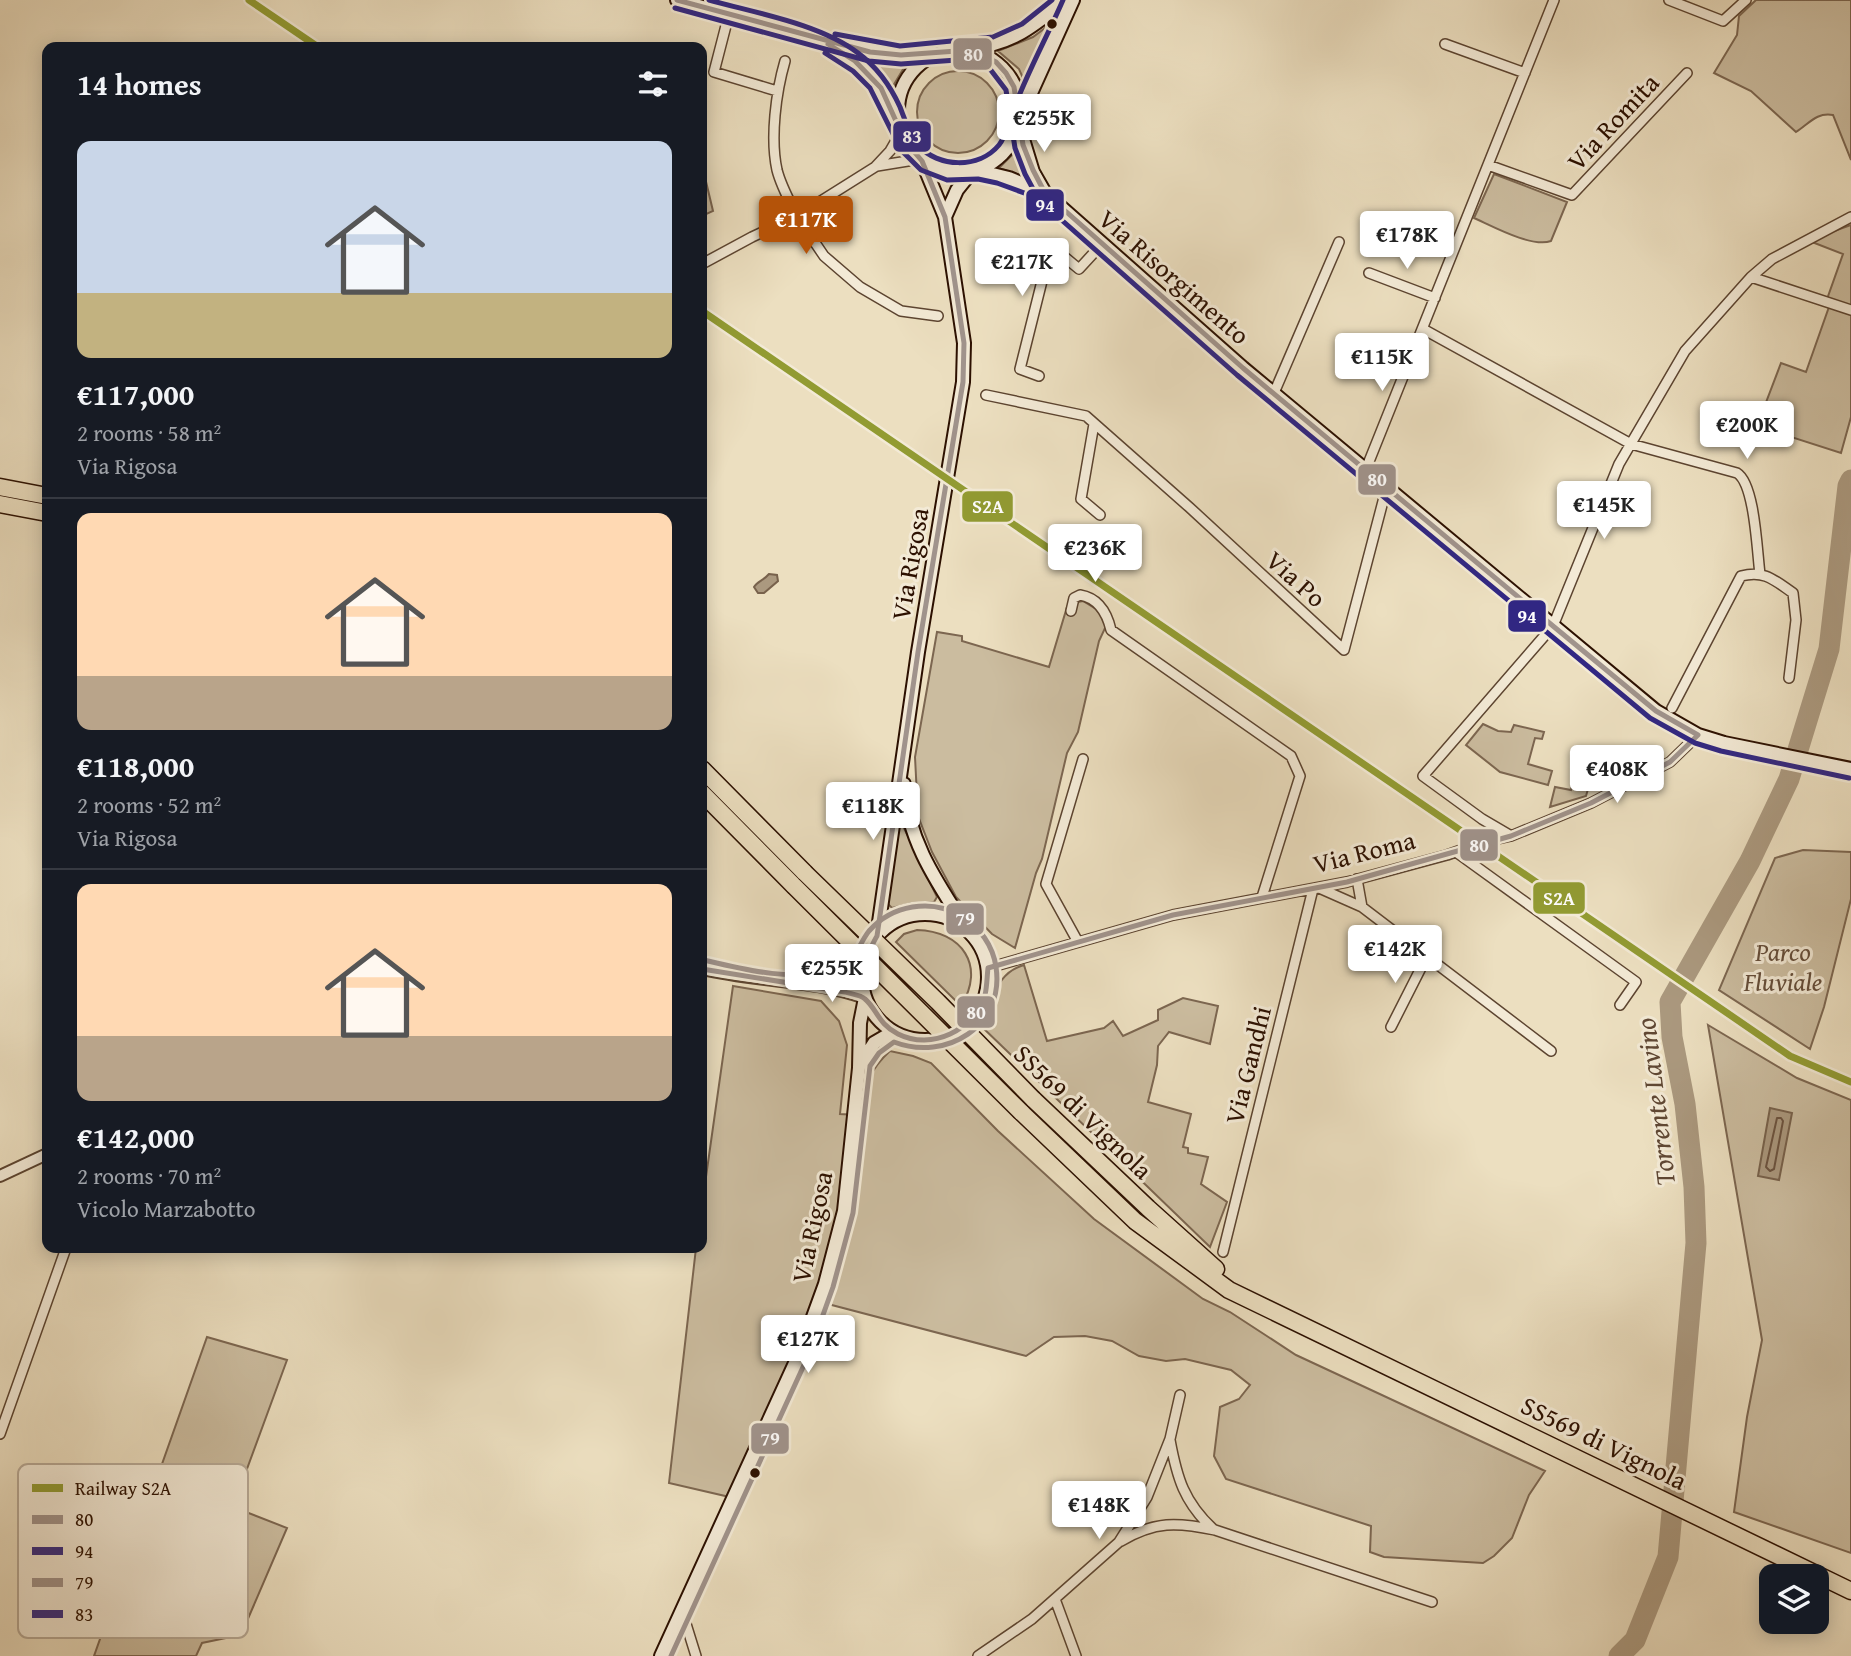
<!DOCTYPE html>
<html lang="en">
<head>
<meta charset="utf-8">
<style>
  :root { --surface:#171b24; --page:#20242c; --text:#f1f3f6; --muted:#9ea1a6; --line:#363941; --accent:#b45309 }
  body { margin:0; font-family:"Gentium Book Plus",serif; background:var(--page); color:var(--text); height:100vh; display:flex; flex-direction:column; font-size:26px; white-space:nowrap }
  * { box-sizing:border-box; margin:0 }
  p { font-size:23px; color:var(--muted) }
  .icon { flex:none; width:38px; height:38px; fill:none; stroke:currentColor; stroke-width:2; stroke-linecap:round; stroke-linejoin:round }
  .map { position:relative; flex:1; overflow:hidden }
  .panel { position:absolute; left:42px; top:42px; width:665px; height:1211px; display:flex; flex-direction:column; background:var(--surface); border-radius:14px; box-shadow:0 4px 18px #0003 }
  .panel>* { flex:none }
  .controls { position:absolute; left:1759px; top:1564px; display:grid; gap:14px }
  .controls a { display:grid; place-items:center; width:70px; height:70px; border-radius:14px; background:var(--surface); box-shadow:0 4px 18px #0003; font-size:35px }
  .price { position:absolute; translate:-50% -60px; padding:0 16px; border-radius:7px; background:#fff; color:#222; font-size:23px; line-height:46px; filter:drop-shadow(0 2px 4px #0008) }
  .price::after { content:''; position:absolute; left:50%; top:42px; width:21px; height:16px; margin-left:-10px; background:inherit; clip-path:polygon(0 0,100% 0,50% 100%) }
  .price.on { background:var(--accent); color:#fff }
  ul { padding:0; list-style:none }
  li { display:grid; align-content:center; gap:14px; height:371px; padding:0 35px }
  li+li { border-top:2px solid var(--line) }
  li span { display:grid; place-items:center; height:217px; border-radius:14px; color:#555 }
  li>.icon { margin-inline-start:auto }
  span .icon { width:126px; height:126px; fill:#fffc; stroke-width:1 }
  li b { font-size:30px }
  h2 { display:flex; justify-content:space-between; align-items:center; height:84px; padding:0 35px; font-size:30px }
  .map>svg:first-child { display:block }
  .green { fill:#cbbc9f; stroke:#7c6650; stroke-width:2 }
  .water { fill:#ab997f; stroke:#78624c; stroke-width:2 }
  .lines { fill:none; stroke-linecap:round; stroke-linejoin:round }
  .shore { stroke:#6c5440; stroke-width:2 }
  .river { stroke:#ab997f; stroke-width:21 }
  .minor-casing { stroke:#5c4430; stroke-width:12 }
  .tertiary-casing { stroke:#5c4430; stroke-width:14 }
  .secondary-casing { stroke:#2c1000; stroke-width:16 }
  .trunk-casing { stroke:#2c1000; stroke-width:19 }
  .minor { stroke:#f3ead6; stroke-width:9 }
  .tertiary { stroke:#f3ead6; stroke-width:10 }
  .secondary { stroke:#f3ead6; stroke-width:12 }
  .trunk { stroke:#ecdfc0; stroke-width:16 }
  .trunk-bridge-casing { stroke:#2c1000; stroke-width:19; stroke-linecap:butt }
  .trunk-bridge { stroke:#ecdfc0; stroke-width:16 }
  .bus-1-casing { stroke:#f3ead6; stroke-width:10 }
  .bus-2-casing { stroke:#f3ead6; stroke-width:10 }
  .bus-3-casing { stroke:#f3ead6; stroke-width:10 }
  .bus-4-casing { stroke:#f3ead6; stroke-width:10 }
  .bus-1 { stroke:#a0938c; stroke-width:5 }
  .bus-2 { stroke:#312783; stroke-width:5 }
  .bus-3 { stroke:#a0938c; stroke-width:5 }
  .bus-4 { stroke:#312783; stroke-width:5 }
  .rail-1-casing { stroke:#f3ead6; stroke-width:12 }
  .rail-1 { stroke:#929b32; stroke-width:7 }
  .bus-dot { fill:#2c1000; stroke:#f3ead6; stroke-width:2.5 }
  .labels { text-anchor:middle; stroke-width:6; stroke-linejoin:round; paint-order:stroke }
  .street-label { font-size:26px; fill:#2c1000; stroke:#f3ead6 }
  .park-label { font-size:26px; font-style:italic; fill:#644c38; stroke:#f3ead6 }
  .water-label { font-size:28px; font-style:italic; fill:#5f4733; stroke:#f3ead6 }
  .key { fill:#f3ead6; stroke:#b7a996; stroke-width:2 }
  .key-label { font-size:19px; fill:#2c1000 }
  .line-badge { stroke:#f3ead6; stroke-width:2.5 }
  .badge-label { font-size:19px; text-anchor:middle; font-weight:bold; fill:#fff }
</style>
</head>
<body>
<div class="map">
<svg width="1851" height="1656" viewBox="0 0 1851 1656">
  <rect width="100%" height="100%" fill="#ecdfc0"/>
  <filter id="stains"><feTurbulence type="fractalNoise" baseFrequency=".00286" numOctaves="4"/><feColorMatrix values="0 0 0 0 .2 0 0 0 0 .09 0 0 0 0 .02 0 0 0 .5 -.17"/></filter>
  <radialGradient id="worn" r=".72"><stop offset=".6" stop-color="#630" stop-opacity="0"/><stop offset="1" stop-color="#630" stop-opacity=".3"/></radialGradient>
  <path class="green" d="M1756,0H1851V160L1833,115C1816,112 1809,124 1796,132L1751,91L1714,73L1737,35L1739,16Z
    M1061,16L1062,20L1026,85L1019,69L998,51L1033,37Z
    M875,56L908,61L893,86L872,62L871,58Z
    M917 112a41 41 0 1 1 82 0a41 41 0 1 1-82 0Z
    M702,144L703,169L713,211L702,216Z
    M1018,149L1033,183L1022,176L999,168Z
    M1494,174L1567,202L1551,241C1532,248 1492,226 1474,218Z
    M1851,225V417L1841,453L1757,426L1781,363L1806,372L1830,304L1826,302L1843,254L1812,242L1826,234Z
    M1083,601L1096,609L1106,621V626L1099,641L1078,732L1067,753L1042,859L1036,873L1015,948L992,934L956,897L932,852L918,816L915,757L937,632L962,636V641L1049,667L1067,607L1074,609L1078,602Z
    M1483,724L1498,731L1511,732L1514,725L1544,732L1542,739L1535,738L1528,764L1552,771L1548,785L1500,772L1466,745Z
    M1574,778L1590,782L1586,796L1550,807L1555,787L1571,790Z
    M903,826L937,897L934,902L912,903L892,908L887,903L897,827Z
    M1803,850L1851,852V899L1824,1007L1810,1049L1719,990L1775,858Z
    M917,930C962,931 986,966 961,1006L896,942L904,934Z
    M1024,965L1047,1041L1104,1028L1113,1021L1123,1036L1158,1020V1010L1183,998L1218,1006L1210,1044L1169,1032L1158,1046L1157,1065L1148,1102L1191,1114L1183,1147L1188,1148V1153L1208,1157L1201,1184L1227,1202L1210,1247L979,1024C993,1002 995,973 1024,965Z
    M733,986L821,1001L839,1021L847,1045L840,1114L858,1115C865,1087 868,1071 890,1051L913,1056L931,1063L998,1131L1094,1219L1203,1299L1230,1312L1296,1355L1545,1471L1529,1495L1512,1538L1494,1556L1483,1563L1384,1557L1370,1552L1371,1526L1226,1479L1214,1456L1220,1407L1239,1399L1250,1385L1231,1370L1185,1359L1166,1361L1139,1356L1112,1341L1085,1336L1054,1337L1026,1356L824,1303L734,1498L669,1483L696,1248H702V1205Z
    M1708,1025L1797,1078L1851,1100V1553L1734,1512L1747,1417L1762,1340Z
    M207,1337L287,1360L233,1507L287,1528L241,1635L202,1643L196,1656H94Z"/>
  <path class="water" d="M769,574L777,575L778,581L764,593H758L754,587C757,582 764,580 769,574Z
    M1770,1108L1792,1113L1779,1180L1758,1176Z"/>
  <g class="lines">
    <path class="shore" d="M1777,1118H1781L1783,1121L1774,1169L1770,1171L1766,1167Z"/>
    <path class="river" d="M1619,1656L1635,1640L1668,1557L1696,1243L1694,1187L1685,1104L1672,1037L1670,1002L1750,861L1789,779L1829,649L1848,486L1851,480"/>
    <defs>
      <path id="minor" d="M1669,0L1723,21L1746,0
        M729,14L714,72L777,91
        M1445,44L1525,73
        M901,132L890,151L875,167L797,216L824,256L860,287L901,311L938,316
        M1488,165L1572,195L1687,73
        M877,166L920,159
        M702,264L752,237L797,216C790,202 781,186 777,170C770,138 776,92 785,61
        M1369,273L1435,298
        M1751,277L1851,310
        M1423,329L1631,444L1737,473C1755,484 1757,552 1760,574
        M1039,376L1020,369L1043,277L1061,254L1079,269L1102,244
        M1274,393L1339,242
        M986,395L1086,416L1189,507L1344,650L1387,486
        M1094,424L1081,499L1100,515
        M1366,469L1554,0
        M1071,611L1074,598L1080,595C1098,598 1107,613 1111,630L1291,756L1300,776L1262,897
        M1672,708L1741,576C1765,570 1774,580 1793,593L1796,620L1789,678
        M1511,836L1482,819L1423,776L1553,626L1619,464L1685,351L1751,277L1772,259L1851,217
        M1456,852L1636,982L1620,1005
        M1319,888L1362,907L1357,879
        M1362,907L1551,1051
        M1078,942L1046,884L1083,759
        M988,968L1173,915L1347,882L1447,855L1484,842L1511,836L1591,803L1670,762L1698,735
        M1391,1027L1427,956
        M1223,1252L1313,889
        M0,1434L66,1248
        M1170,1440C1177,1478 1184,1502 1213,1529
        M1121,1541C1155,1521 1177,1522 1215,1530L1432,1602
        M1055,1599L1076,1656
        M682,1611L696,1656
        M978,1656L1032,1619L1119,1542L1147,1497L1170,1439L1180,1395"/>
      <path id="tertiary" d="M702,969C757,982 812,979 865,998
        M817,981C836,979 848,974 864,962
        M0,1176L47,1154"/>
      <path id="secondary" d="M677,0C761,22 846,57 935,53
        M834,47C867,65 880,85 895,119
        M969,49C1014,43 1031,28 1066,0
        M898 111a61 61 0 1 1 122 0a61 61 0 1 1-122 0Z
        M1022,113L1073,0
        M1019,126L1033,172L1045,193L1243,368L1656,711L1698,735L1724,743L1851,769
        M976,170L1009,178L1045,193
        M945,217L957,190L973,170
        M904,784C907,839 936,881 965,926
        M862 977a63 63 0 1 1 126 0a63 63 0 1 1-126 0Z
        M877,936L918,652L963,382L964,343L945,217L922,161
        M860,1065L874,1043L893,1032
        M661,1656L801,1350L825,1284L844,1211L859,1068L860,1023L865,998"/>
      <path id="trunk" d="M0,487L47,496
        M0,504L47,513
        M702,769L805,873
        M702,793L794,886
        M1033,1099L1148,1208L1216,1269
        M1021,1112L1135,1221L1229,1290L1851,1591"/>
    </defs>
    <use href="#minor" class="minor-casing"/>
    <use href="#tertiary" class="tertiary-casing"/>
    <use href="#secondary" class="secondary-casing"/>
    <use href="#trunk" class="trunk-casing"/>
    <use href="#minor" class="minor"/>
    <use href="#tertiary" class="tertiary"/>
    <use href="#secondary" class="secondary"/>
    <use href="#trunk" class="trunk"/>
    <defs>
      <path id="trunk-bridge" d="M805,873L938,1002L1033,1099
        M794,886L1021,1112"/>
    </defs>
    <use href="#trunk-bridge" class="trunk-bridge-casing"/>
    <use href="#trunk-bridge" class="trunk-bridge"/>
    <defs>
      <path id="bus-1" d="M677,0L870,52L901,55L957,51L984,56L996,62L1006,73L1014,87L1023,145L1033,170L1045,193L1243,368L1553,626L1656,711L1698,735L1670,762L1591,803L1511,836L1347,882L1173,915L988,968C987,976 987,987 985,995C974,1030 932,1051 898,1034C878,1024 877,1009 865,999C861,995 851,994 845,992L702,969
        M807,982C826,980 852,979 864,961C869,954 872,944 877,936L918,652L963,382L964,343L945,217L922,161L905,141L881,88L855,61L828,44"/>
      <path id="bus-2" d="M675,8L869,61L901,64L957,60L980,64L990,69L1006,90L1015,148L1025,174L1039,200L1237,375L1650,718L1695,743L1721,751L1849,778
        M825,53L853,71L870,88L901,150L921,170L947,180L978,179L997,183L1027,194L1051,211"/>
      <path id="bus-3" d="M671,1656L809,1354L833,1287L853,1213L870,1066L879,1053L894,1042C946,1062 1005,1026 996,967C993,946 980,927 961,916C931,898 892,905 869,931C857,946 857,963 836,969C793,982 746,970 704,960"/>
      <path id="bus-4" d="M709,0C756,13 820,24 858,53C877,67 890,85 900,107C905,120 909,134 918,145C938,168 979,169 999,145C1007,135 1008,123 1013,111C1027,73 1047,37 1063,0
        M835,34L900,46L993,37L1022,24L1052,0"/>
    </defs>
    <use href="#bus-1" class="bus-1-casing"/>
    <use href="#bus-2" class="bus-2-casing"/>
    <use href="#bus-3" class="bus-3-casing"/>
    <use href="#bus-4" class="bus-4-casing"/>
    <use href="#bus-1" class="bus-1"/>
    <use href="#bus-2" class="bus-2"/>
    <use href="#bus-3" class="bus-3"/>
    <use href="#bus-4" class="bus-4"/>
    <defs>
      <path id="rail-1" d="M249,0L318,47
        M702,311L1790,1056L1851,1082"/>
    </defs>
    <use href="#rail-1" class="rail-1-casing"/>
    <use href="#rail-1" class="rail-1"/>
  </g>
  <g class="bus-dot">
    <circle cx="1052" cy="24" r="6"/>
    <circle cx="755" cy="1473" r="6"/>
  </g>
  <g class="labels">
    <g class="street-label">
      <text transform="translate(1613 122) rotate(-47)" y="9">Via Romita</text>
      <text transform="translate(1174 277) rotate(41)" y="9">Via Risorgimento</text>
      <text transform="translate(910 564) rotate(-80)" y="9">Via Rigosa</text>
      <text transform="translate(1296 579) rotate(42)" y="9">Via Po</text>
      <text transform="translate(1364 852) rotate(-14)" y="9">Via Roma</text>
      <text transform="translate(1248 1065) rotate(-76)" y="9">Via Gandhi</text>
      <text transform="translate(1083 1112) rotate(44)" y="9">SS569 di Vignola</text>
      <text transform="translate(812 1227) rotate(-78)" y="9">Via Rigosa</text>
      <text transform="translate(1604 1443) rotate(26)" y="9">SS569 di Vignola</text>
    </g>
    <g class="park-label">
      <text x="1783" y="961">Parco<tspan x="1783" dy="30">Fluviale</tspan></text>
    </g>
    <g class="water-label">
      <text transform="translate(1655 1102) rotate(-97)" y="10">Torrente Lavino</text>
    </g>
  </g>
  <rect x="18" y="1464" width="230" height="174" rx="10" class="key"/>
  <rect x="32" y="1484" width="31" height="8" fill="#929b32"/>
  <rect x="32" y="1515" width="31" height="9" fill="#a0938c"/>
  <rect x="32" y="1547" width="31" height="8" fill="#312783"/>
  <rect x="32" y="1578" width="31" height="9" fill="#a0938c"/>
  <rect x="32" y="1610" width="31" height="8" fill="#312783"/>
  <g class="key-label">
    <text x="75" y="1495">Railway S2A</text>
    <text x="75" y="1526">80</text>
    <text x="75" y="1558">94</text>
    <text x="75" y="1589">79</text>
    <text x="75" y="1621">83</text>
  </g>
  <g class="line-badge">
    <rect x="952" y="37" width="41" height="34" rx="7" fill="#a0938c"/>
    <rect x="892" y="120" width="40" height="33" rx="7" fill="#312783"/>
    <rect x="1025" y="188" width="40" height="34" rx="7" fill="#312783"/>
    <rect x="1357" y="463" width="40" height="33" rx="7" fill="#a0938c"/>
    <rect x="961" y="490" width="53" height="33" rx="7" fill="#929b32"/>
    <rect x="1507" y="599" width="40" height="34" rx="7" fill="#312783"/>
    <rect x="1459" y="828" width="40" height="34" rx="7" fill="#a0938c"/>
    <rect x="1532" y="881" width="54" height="34" rx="7" fill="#929b32"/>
    <rect x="945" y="902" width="40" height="34" rx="7" fill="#a0938c"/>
    <rect x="956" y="995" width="40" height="34" rx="7" fill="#a0938c"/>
    <rect x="750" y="1422" width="40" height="33" rx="7" fill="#a0938c"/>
  </g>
  <g class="badge-label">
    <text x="973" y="61">80</text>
    <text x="912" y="143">83</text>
    <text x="1045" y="212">94</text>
    <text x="1377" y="486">80</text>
    <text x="988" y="513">S2A</text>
    <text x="1527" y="623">94</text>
    <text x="1479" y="852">80</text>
    <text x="1559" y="905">S2A</text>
    <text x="965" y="925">79</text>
    <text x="976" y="1019">80</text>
    <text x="770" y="1445">79</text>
  </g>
  <rect width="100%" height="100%" filter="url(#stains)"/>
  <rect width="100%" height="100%" fill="url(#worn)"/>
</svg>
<div class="controls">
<a><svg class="icon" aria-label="layers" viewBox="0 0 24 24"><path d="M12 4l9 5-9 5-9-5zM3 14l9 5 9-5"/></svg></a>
</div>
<b class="price" style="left:1044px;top:154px">€255K</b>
<b class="price on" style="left:806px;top:256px">€117K</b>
<b class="price" style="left:1407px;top:271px">€178K</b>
<b class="price" style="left:1022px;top:298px">€217K</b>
<b class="price" style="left:1382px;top:393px">€115K</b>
<b class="price" style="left:1747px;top:461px">€200K</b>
<b class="price" style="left:1604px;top:541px">€145K</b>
<b class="price" style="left:1095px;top:584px">€236K</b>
<b class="price" style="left:1617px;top:805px">€408K</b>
<b class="price" style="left:873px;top:842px">€118K</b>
<b class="price" style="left:1395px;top:985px">€142K</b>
<b class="price" style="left:832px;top:1004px">€255K</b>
<b class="price" style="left:808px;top:1375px">€127K</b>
<b class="price" style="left:1099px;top:1541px">€148K</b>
<section class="panel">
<h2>14 homes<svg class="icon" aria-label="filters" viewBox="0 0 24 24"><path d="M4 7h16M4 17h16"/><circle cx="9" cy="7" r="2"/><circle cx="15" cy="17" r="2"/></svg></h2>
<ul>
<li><span style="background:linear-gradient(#c9d6e8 70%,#c2b280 0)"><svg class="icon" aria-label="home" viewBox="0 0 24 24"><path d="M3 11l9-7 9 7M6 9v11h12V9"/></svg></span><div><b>€117,000</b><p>2 rooms · 58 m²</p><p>Via Rigosa</p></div></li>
<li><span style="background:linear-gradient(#ffd9b3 75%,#b9a48a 0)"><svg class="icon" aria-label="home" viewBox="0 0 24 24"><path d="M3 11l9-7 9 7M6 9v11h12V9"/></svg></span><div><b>€118,000</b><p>2 rooms · 52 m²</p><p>Via Rigosa</p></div></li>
<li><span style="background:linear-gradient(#ffd9b3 70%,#b9a48a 0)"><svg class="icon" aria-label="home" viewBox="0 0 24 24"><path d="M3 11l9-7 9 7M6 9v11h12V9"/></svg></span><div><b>€142,000</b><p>2 rooms · 70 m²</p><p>Vicolo Marzabotto</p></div></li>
</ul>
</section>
</div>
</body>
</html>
